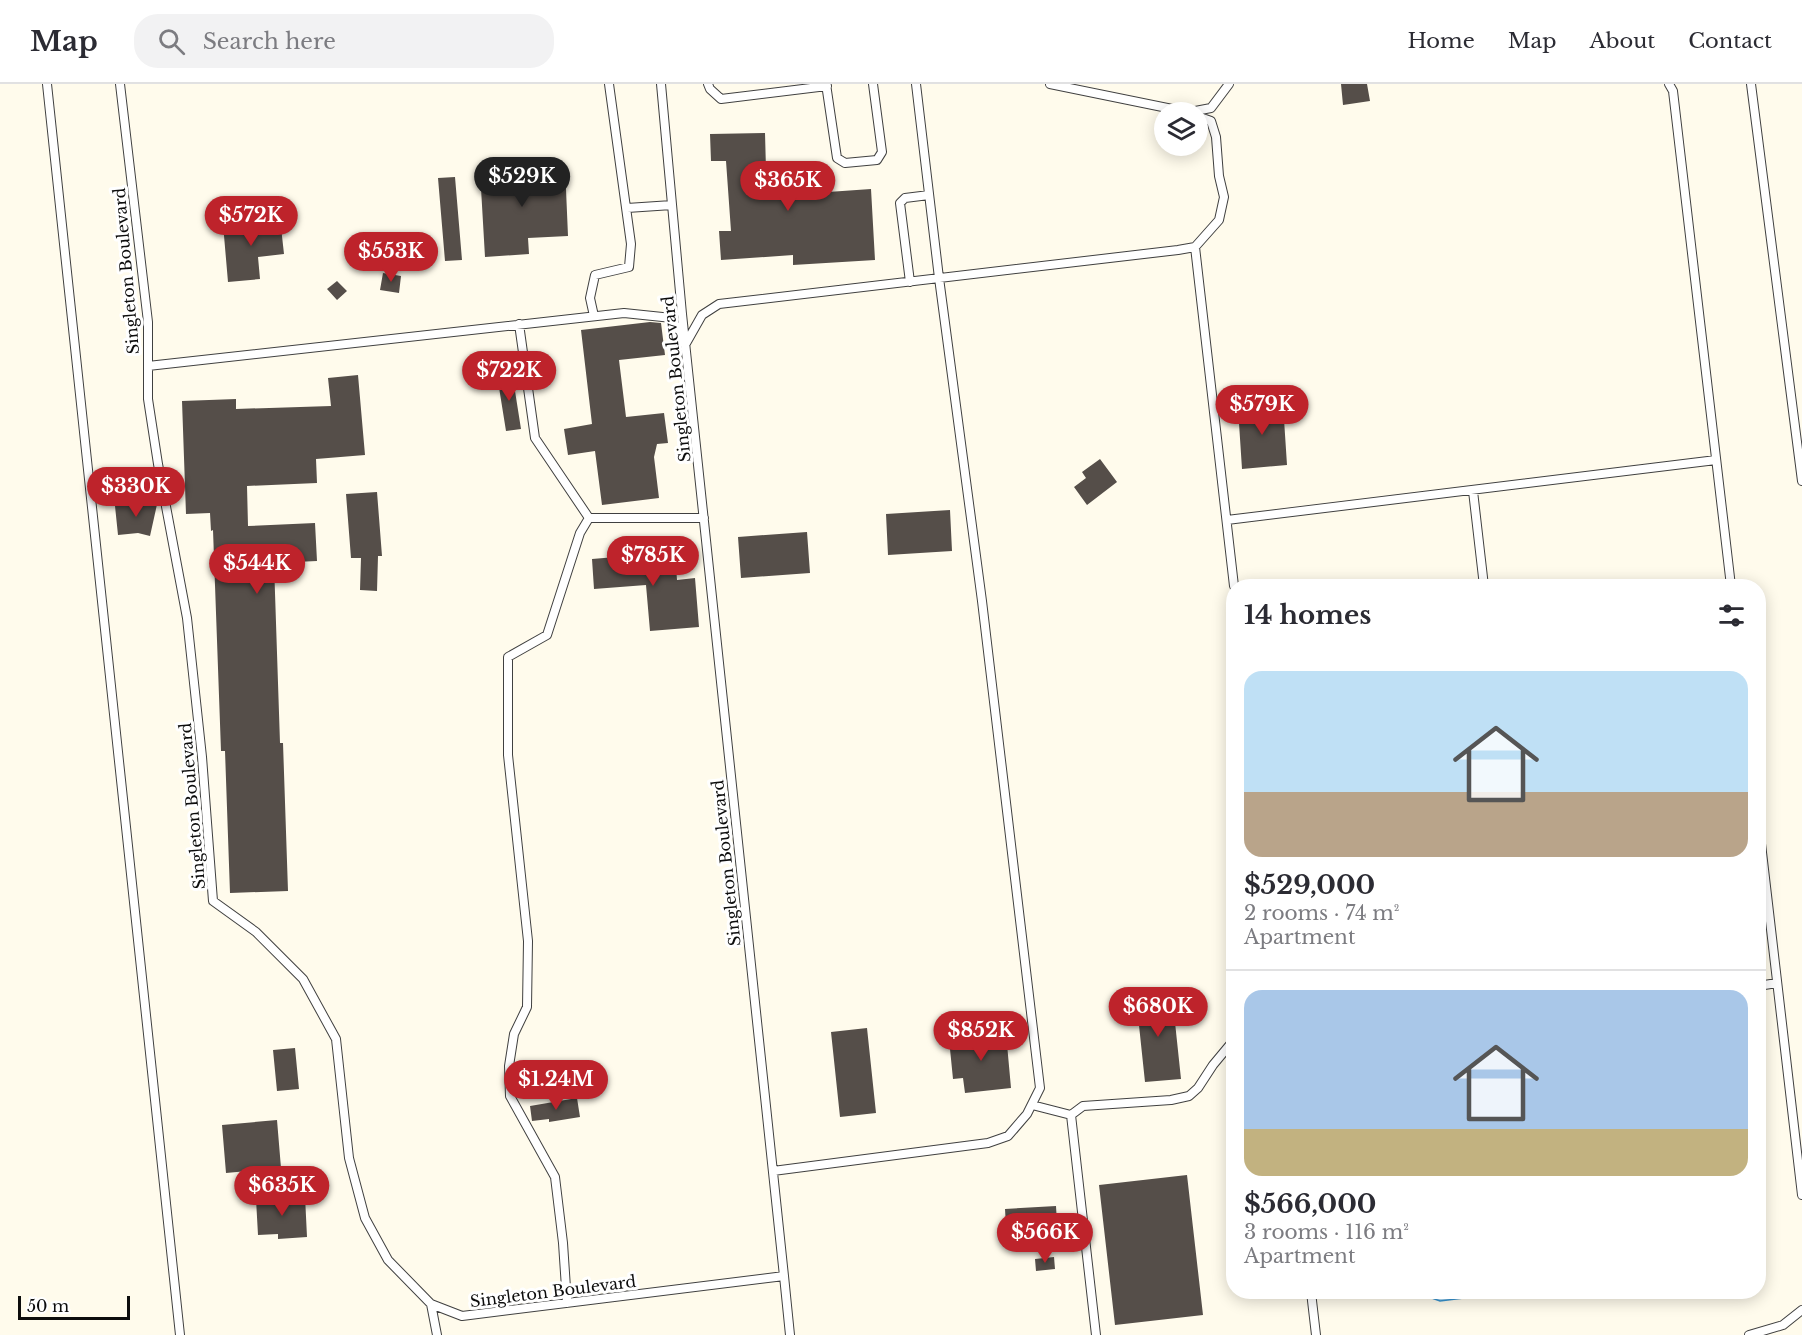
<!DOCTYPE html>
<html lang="en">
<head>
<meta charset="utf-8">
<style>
  :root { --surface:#fff; --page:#f2f2f3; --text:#2b2b33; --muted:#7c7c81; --line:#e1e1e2; --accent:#be232b }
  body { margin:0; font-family:"Libre Baskerville",serif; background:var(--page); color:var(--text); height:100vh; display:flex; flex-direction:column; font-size:22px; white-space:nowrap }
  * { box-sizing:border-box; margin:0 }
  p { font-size:20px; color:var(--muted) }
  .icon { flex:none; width:33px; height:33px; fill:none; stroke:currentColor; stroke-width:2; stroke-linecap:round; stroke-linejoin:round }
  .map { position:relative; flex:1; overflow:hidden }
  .sheet { position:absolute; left:1226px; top:495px; width:540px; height:720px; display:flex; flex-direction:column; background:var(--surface); border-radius:24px; box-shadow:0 3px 15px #0003 }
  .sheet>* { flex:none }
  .fabs { position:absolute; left:1154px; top:18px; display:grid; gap:12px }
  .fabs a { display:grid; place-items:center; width:54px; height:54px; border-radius:50%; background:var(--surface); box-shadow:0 3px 15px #0003; font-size:30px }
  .scale { position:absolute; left:18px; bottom:15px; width:112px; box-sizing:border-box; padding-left:6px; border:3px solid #0d0d0d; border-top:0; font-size:16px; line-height:21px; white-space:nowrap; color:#0d0d0d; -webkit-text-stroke:4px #fff; paint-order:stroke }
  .price { position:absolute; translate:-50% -51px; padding:0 14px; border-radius:21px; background:var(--accent); color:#fff; font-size:20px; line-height:39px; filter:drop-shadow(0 2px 3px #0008) }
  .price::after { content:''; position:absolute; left:50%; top:36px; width:18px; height:14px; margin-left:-9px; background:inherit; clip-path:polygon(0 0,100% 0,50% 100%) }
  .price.on { background:#222; color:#fff }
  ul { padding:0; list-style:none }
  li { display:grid; align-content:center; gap:12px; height:318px; padding:0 18px }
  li+li { border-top:2px solid var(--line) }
  li span { display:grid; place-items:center; height:186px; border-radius:18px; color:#555 }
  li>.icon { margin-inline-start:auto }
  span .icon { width:108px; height:108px; fill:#fffc; stroke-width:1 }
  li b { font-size:26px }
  h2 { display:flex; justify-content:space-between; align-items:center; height:72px; padding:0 18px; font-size:26px }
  header { display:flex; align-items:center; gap:36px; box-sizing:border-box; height:84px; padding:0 30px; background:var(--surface); border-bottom:2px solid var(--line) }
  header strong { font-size:28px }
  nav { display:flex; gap:33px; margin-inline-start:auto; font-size:21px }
  .search { width:420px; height:54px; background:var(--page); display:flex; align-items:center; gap:15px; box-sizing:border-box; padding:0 21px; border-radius:24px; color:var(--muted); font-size:22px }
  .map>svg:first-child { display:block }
  .water { fill:#b1ddf7; stroke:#3793cf; stroke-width:1.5 }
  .building { fill:#554e49 }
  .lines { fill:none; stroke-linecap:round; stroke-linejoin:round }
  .service-casing { stroke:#404040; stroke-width:10 }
  .service { stroke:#fff; stroke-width:8 }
  .labels { text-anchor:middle; stroke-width:6; stroke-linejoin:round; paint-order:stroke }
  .street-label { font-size:16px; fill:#0d0d0d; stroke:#fff }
</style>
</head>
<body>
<header>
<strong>Map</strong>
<div class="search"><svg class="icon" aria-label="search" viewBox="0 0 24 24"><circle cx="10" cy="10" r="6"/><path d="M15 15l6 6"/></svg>Search here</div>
<nav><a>Home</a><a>Map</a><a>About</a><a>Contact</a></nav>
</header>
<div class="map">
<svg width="1802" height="1251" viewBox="0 0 1802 1251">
  <rect width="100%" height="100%" fill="#fffbec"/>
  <path class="water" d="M1415,1208H1512L1440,1217Z"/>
  <path class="building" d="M1341,0H1367L1370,17L1343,21Z
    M765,49L766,86L783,85L785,111L871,105L875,176L793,181V171L721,176L719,147H731L726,77H711L710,50Z
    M565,82L568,152L528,154L529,170L485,173L480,87Z
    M455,93L462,176L445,177L438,94Z
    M280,134L284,170L258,173L260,195L228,198L223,140Z
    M383,189L401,192L399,209L380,206Z
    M337,197L347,207L337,216L327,205Z
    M650,238L661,239L665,271L619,276L626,333L664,329L668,359L657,360L654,373L659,414L602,421L595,367L568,371L564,345L592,340L581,246Z
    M512,288L521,345L506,347L497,291Z
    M358,291L365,371L316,375L317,399L247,402L248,442L315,439L317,477L274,479L280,659H283L288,807L230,809L225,667H221L213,446L211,447L210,429L186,430L182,317L236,315V325L331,322L328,294Z
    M1283,320L1287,381L1242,385L1238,324Z
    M1100,375L1117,398L1087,421L1074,403L1086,394L1082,388Z
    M377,408L382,472H378L377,507L360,506L361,474H351L346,410Z
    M145,413L158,416L150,452L138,449L118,451L115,422L144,419Z
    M950,426L952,467L888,471L886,430Z
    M807,448L810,489L741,494L738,453Z
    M675,468L677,496L695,494L699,543L650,547L646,501L594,505L592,475Z
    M1172,910L1181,995L1145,998L1136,913Z
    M867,944L876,1029L840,1033L831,948Z
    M1006,949L1011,1004L965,1009L963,994L953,995L949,955Z
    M295,964L299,1005L277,1007L273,966Z
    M577,1014L580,1033L549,1038V1035L532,1037L530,1022Z
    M277,1036L281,1084L226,1089L222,1041Z
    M1187,1091L1203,1231L1115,1241L1099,1101Z
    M305,1112L307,1153L278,1155V1150L258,1151L256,1115Z
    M1056,1122L1057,1139L1006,1142L1005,1125Z
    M1054,1173L1055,1185L1036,1187L1035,1175Z"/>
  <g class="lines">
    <defs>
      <path id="service" d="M47,0L180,1251
        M120,0L148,238V315L158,380L187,534L202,673L213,817L256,848L303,895L336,955L349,1074L365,1134L388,1176L431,1220L462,1232L784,1192L682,230L661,0
        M708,0L710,5L721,15L827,2
        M826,0L837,74L845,79L877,76L882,68L873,0
        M1050,0L1187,28
        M1669,0L1673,7L1731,502
        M1751,0L1802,397
        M1190,28L1211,24L1229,0
        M627,124L672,121
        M1195,163L1234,502
        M910,198L900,119L905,114L929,111
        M594,232L590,214L595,191L629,183L631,160L609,0
        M519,240L535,354L589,434
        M148,282L624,229L672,234L685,261L702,231L719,220L1178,166L1195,163L1219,136L1224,113L1219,92L1216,53L1211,37L1197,32
        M1473,407L1484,502
        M1227,436L1716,376
        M1758,734L1802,1111
        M1758,902L1777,899
        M1032,1021L1071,1031
        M773,1087L988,1059L1008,1052L1027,1030L1040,1004L982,517L939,194L916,0
        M784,1192L790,1251
        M1311,1208L1316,1251
        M567,1219L563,1159L555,1093L510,1012L509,982L514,950L527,923L528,857L508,671V573L547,551L580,449L589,434H704
        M431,1220L437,1251
        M1096,1251L1071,1031L1083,1022L1171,1016L1189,1012L1198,1004L1213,981L1233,957
        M1749,1251L1783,1241L1802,1226"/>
    </defs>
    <use href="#service" class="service-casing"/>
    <use href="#service" class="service"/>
  </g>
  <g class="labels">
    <g class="street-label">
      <text transform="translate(126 187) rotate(-95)" y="6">Singleton Boulevard</text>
      <text transform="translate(676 295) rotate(-96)" y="6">Singleton Boulevard</text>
      <text transform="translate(192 722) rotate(-95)" y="6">Singleton Boulevard</text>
      <text transform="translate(726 779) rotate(-96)" y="6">Singleton Boulevard</text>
      <text transform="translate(553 1207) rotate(-7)" y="6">Singleton Boulevard</text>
    </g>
  </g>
</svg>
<div class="fabs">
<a><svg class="icon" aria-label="layers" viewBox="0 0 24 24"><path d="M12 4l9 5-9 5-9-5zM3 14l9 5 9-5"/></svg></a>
</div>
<div class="scale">50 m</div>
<b class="price on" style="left:522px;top:124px">$529K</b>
<b class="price" style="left:788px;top:128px">$365K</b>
<b class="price" style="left:251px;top:163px">$572K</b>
<b class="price" style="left:391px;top:199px">$553K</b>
<b class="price" style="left:509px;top:318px">$722K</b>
<b class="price" style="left:1262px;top:352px">$579K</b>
<b class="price" style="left:136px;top:434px">$330K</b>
<b class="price" style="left:653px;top:503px">$785K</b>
<b class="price" style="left:257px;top:511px">$544K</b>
<b class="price" style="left:1158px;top:954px">$680K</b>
<b class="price" style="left:981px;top:978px">$852K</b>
<b class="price" style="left:556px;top:1027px">$1.24M</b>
<b class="price" style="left:282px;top:1133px">$635K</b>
<b class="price" style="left:1045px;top:1180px">$566K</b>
<section class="sheet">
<h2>14 homes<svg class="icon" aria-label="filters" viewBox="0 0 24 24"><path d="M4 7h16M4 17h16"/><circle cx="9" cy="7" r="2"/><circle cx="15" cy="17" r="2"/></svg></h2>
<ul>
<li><span style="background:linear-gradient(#bfe0f5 65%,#b9a48a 0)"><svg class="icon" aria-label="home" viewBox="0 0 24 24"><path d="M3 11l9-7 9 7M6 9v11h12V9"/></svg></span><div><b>$529,000</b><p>2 rooms · 74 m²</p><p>Apartment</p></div></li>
<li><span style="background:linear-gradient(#a9c7e8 75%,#c2b280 0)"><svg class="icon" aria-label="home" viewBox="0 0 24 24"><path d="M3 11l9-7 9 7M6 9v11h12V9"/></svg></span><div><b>$566,000</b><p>3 rooms · 116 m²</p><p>Apartment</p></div></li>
</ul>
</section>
</div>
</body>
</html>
